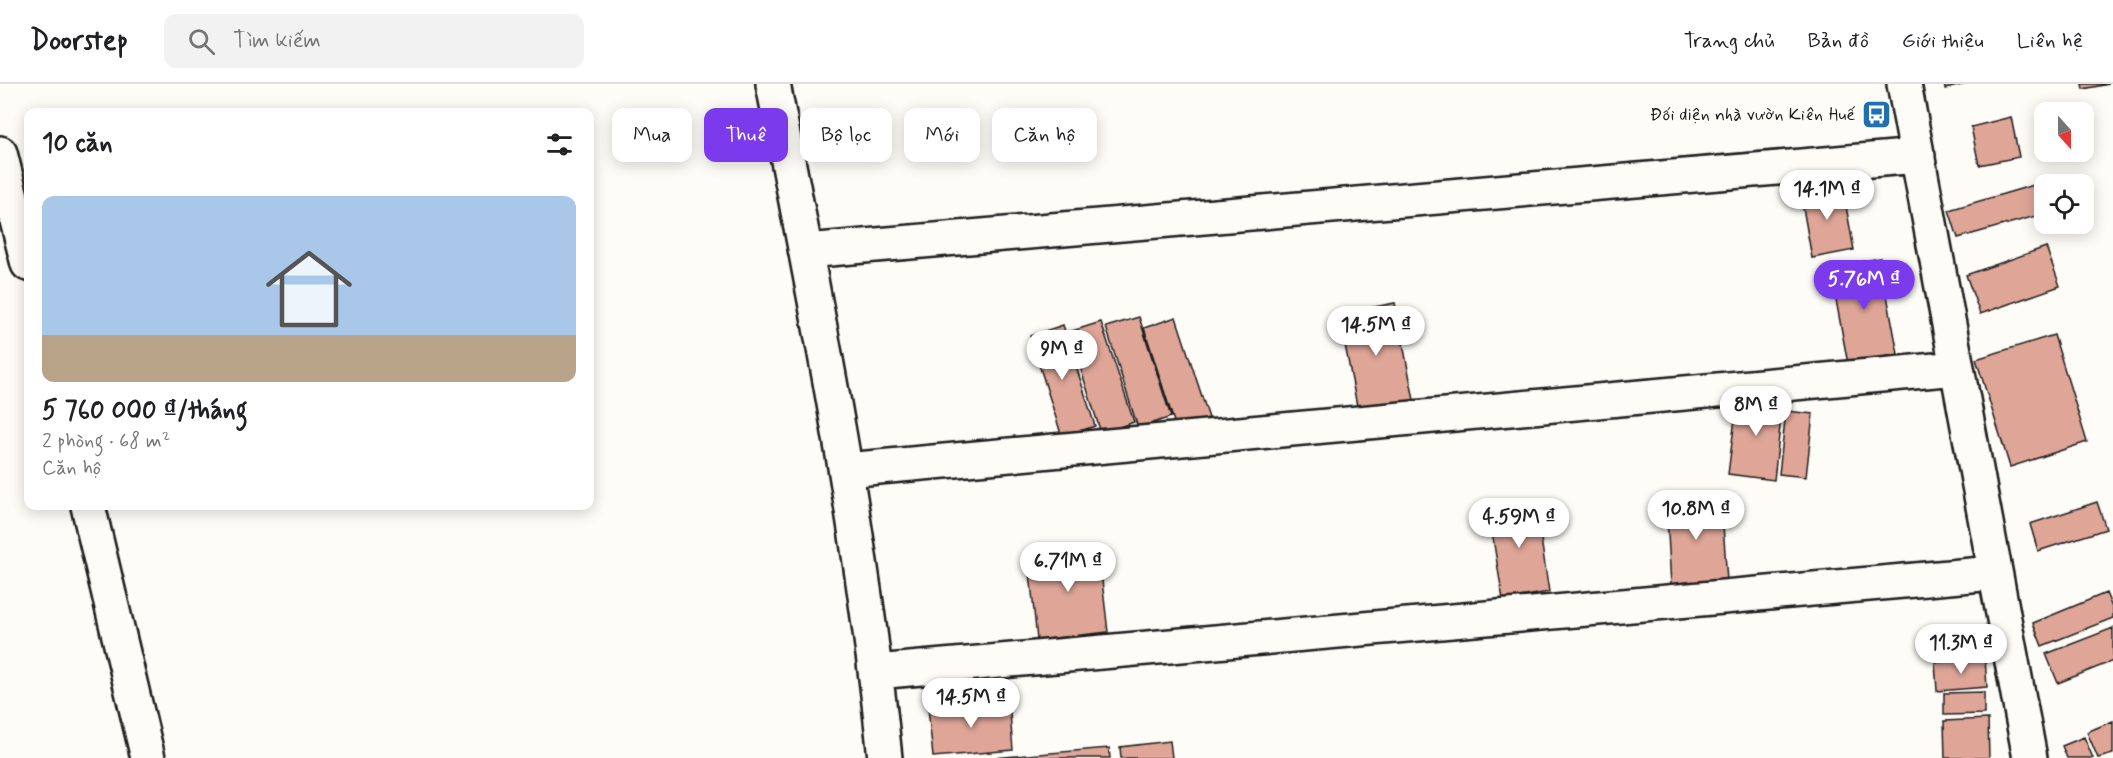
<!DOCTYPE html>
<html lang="vi">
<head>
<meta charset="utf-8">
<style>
  :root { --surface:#fff; --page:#f2f2f2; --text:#202124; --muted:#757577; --line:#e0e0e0; --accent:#7c3aed }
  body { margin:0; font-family:Mynerve,sans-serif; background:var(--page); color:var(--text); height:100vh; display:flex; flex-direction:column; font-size:22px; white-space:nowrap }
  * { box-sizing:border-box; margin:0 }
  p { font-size:20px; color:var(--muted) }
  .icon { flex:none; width:33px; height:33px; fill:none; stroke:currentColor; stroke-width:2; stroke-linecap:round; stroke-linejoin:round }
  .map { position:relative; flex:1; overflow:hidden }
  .panel { position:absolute; left:24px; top:24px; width:570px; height:402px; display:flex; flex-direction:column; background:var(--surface); border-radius:12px; box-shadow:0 3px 15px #0003 }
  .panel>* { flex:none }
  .guide { position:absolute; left:612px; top:24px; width:570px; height:54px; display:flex; gap:12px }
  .needle { width:39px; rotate:159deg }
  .fabs { position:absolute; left:2034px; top:18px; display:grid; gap:12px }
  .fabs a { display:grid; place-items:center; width:60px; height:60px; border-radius:12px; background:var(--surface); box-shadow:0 3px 15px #0003; font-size:30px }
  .price { position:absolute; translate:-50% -51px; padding:0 14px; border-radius:21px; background:#fff; color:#222; font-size:20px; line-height:39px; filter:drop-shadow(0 2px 3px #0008) }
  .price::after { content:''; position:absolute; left:50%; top:36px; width:18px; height:14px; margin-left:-9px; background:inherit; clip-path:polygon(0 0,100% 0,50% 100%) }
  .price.on { background:var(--accent); color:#fff }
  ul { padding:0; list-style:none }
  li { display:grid; align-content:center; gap:12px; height:318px; padding:0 18px }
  li span { display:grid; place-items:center; height:186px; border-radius:12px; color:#555 }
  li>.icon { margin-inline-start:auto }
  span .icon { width:108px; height:108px; fill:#fffc; stroke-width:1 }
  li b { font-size:26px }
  h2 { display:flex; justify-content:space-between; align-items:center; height:72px; padding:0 18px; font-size:26px }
  .tag { padding:0 21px; border-radius:12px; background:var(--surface); box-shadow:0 3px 15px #0003; font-size:21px; line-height:54px }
  .tag.on { background:var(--accent); color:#fff }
  header { display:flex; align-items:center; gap:36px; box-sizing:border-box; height:84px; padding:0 30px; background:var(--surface); border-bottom:2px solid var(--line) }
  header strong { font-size:28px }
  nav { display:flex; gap:33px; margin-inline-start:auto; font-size:21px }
  .search { width:420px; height:54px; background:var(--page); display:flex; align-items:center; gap:15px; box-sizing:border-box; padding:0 21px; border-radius:12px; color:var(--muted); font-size:22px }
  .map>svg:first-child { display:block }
  .building { fill:#dfa698; stroke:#1c1c1c; stroke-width:1.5 }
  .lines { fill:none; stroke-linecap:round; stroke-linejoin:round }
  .street-casing { stroke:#1c1c1c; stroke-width:38 }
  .street { stroke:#fdfcf7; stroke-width:33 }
  .labels { text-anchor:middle; stroke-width:4.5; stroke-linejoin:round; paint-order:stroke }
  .poi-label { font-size:18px; fill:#1c1c1c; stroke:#fdfcf7; text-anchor:end }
</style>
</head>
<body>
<header>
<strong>Doorstep</strong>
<div class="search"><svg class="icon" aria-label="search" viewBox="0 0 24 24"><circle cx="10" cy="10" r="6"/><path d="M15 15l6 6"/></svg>Tìm kiếm</div>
<nav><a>Trang chủ</a><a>Bản đồ</a><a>Giới thiệu</a><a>Liên hệ</a></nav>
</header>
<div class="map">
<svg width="2113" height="674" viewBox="0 0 2113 674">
  <rect width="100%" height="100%" fill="#fdfcf7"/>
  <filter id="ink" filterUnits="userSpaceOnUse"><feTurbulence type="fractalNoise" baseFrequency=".0167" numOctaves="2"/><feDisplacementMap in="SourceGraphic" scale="12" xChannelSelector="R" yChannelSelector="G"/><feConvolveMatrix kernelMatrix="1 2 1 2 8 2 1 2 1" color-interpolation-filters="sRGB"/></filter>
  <g filter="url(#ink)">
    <path class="building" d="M1944,0H1966L1945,5Z
      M2082,0H2109L2083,5Z
      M2011,33L2019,73L1979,81L1971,43Z
      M1842,100L1854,166L1812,174L1800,107Z
      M2034,101L2043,130L1958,154L1949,126Z
      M2046,163L2060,202L1980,230L1966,191Z
      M1880,174L1898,270L1848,280L1830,184Z
      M1395,219L1414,316L1358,327L1339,230Z
      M1139,233L1171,333L1138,344L1106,243Z
      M1176,233L1209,334L1176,344L1144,244Z
      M1101,238L1134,338L1101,349L1069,248Z
      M1063,241L1095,342L1062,353L1030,252Z
      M2054,251L2087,358L2010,383L1976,275Z
      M1738,311L1783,316L1774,396L1728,390Z
      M1786,327L1813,330L1806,393L1779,390Z
      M1721,412L1727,497L1671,501L1666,416Z
      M1535,415L1549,508L1503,516L1488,423Z
      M2097,418L2106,445L2038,467L2030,440Z
      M1098,462L1108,548L1037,556L1028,470Z
      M2106,509L2113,526V534L2042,562L2033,539Z
      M2113,544V577L2058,599L2046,570Z
      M1985,575L1987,603L1937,607L1935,578Z
      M1984,608V630L1944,631V609Z
      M1009,617L1013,666L933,673L928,624Z
      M1988,635L1989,674H1945L1944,637Z
      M2113,637V670L2098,674L2087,648Z
      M2084,653L2093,674H2067L2062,662Z
      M1170,657L1172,674H1121L1120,663Z
      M1109,664L1110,674H993Z"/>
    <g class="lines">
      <defs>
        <path id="street" d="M773,0C817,224 862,447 885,674
          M1904,0L2030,674
          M0,69L28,180
          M806,167L1918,72
          M846,386L1957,284
          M88,422L148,674
          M876,588L1994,489"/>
      </defs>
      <use href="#street" class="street-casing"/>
      <use href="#street" class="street"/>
    </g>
  </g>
  <defs>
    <symbol id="bus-square" viewBox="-11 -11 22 22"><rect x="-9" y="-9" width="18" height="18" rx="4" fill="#1f6fb2" stroke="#fdfcf7"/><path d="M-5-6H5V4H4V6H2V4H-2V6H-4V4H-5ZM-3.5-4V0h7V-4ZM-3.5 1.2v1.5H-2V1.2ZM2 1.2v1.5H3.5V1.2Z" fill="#fff"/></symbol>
  </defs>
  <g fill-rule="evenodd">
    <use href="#bus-square" x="1860" y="14" width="33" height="33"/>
  </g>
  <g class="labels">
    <g class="poi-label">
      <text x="1855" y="36">Đối diện nhà vườn Kiên Huế</text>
    </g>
  </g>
</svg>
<div class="fabs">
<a><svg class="needle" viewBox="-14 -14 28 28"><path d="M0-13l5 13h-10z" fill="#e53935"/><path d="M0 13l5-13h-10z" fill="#757577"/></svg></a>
<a><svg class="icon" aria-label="locate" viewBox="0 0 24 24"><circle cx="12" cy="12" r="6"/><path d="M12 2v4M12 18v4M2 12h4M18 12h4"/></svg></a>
</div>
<b class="price" style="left:1827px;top:137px">14.1M ₫</b>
<b class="price on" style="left:1864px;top:227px">5.76M ₫</b>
<b class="price" style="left:1376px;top:273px">14.5M ₫</b>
<b class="price" style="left:1062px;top:297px">9M ₫</b>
<b class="price" style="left:1756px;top:353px">8M ₫</b>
<b class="price" style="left:1696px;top:457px">10.8M ₫</b>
<b class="price" style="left:1519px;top:465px">4.59M ₫</b>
<b class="price" style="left:1068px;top:509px">6.71M ₫</b>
<b class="price" style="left:1961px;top:591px">11.3M ₫</b>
<b class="price" style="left:971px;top:645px">14.5M ₫</b>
<div class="guide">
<a class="tag">Mua</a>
<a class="tag on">Thuê</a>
<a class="tag">Bộ lọc</a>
<a class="tag">Mới</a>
<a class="tag">Căn hộ</a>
</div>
<section class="panel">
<h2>10 căn<svg class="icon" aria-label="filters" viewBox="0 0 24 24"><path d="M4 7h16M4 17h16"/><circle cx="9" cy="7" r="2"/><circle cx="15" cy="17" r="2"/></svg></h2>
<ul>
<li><span style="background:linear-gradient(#a9c7e8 75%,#b9a48a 0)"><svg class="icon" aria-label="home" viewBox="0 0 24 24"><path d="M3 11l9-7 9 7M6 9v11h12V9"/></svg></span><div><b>5 760 000 ₫/tháng</b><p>2 phòng · 68 m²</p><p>Căn hộ</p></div></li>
</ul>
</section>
</div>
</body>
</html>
